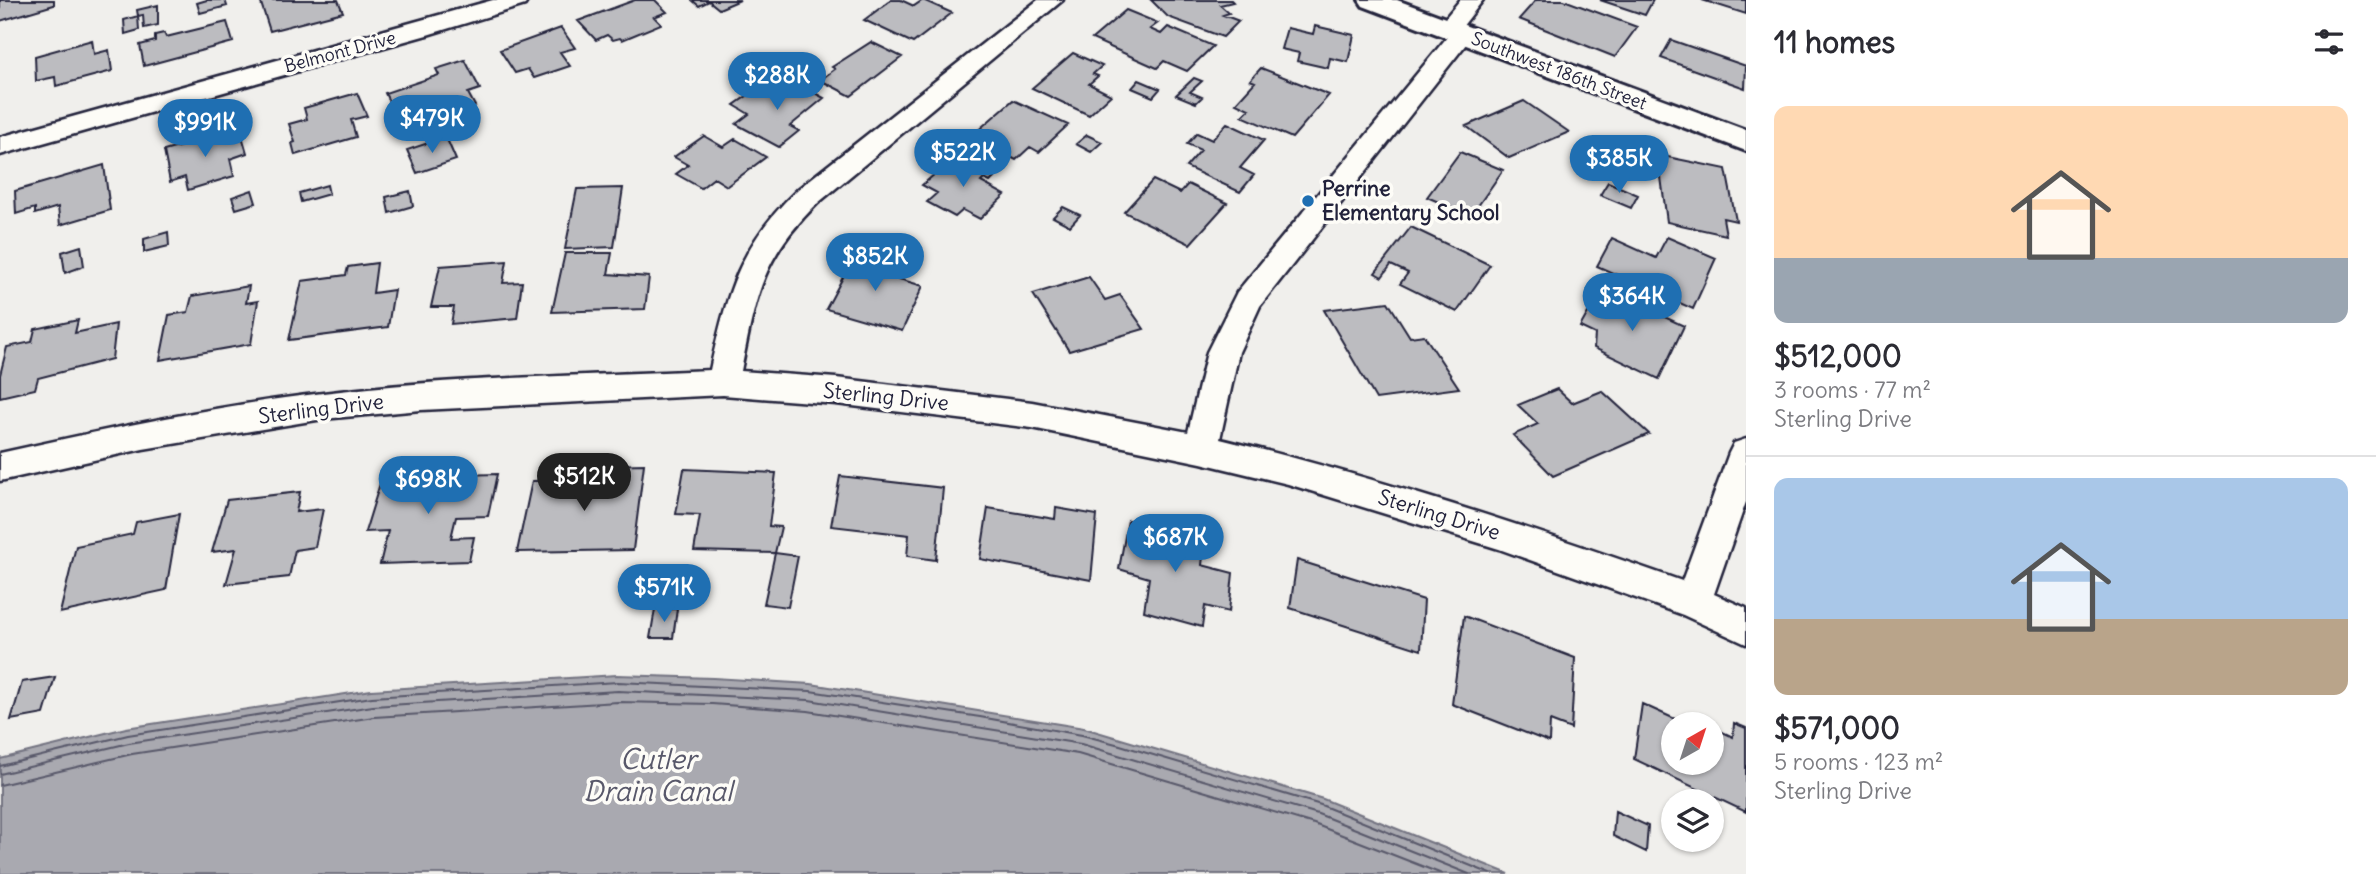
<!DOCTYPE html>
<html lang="en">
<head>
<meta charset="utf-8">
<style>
  :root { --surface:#fff; --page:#f2f2f3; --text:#2b2b33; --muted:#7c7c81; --line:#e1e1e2; --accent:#1f6fb2 }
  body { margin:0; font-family:Delius,sans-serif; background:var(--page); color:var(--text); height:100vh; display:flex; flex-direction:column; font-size:26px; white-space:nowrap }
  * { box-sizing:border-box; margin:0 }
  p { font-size:23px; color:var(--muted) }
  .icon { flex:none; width:38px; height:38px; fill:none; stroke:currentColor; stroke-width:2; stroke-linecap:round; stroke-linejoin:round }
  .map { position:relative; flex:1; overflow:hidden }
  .sheet { display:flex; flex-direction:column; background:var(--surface); width:630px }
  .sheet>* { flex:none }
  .needle { width:46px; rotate:39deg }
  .controls { position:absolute; left:1661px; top:712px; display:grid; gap:14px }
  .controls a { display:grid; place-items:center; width:63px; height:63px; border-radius:50%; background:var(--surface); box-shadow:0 2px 5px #0004; font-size:35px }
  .price { position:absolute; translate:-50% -60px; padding:0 16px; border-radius:24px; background:var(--accent); color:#fff; font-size:23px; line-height:46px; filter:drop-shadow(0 2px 4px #0008) }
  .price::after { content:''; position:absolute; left:50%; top:42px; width:21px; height:16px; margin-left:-10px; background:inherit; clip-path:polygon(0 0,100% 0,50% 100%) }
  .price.current { background:#222; color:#fff }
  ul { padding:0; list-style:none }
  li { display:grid; align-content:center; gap:14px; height:371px; padding:0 28px }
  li+li { border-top:2px solid var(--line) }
  li span { display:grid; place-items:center; height:217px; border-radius:14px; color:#555 }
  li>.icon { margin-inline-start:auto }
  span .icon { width:126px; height:126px; fill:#fffc; stroke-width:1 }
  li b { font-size:30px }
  h2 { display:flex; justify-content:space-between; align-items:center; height:84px; padding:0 28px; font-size:30px }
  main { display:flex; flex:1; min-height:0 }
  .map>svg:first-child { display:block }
  .water { fill:#a9a9b0; stroke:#737381; stroke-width:2 }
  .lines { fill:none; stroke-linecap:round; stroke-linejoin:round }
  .shore { stroke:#58586a; stroke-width:2 }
  .building { fill:#bcbcc0; stroke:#22223b; stroke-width:2 }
  .minor-casing { stroke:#22223b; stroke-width:5 }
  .tertiary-casing { stroke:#22223b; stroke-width:6 }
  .minor { fill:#fdfcf7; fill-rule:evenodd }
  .tertiary { fill:#fdfcf7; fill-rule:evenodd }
  .poi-dot { fill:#1f6fb2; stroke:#fdfcf7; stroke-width:2.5 }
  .labels { text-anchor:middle; stroke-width:7; stroke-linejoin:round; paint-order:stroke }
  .far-street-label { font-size:18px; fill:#22223b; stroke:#fdfcf7 }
  .poi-label { font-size:21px; font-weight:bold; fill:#22223b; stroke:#fdfcf7; text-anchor:start }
  .street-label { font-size:21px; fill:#22223b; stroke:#fdfcf7 }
  .near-water-label { font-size:28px; font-style:italic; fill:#58586a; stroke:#fdfcf7 }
</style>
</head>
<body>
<main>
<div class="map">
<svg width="1746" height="874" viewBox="0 0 1746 874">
  <rect width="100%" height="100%" fill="#f0efec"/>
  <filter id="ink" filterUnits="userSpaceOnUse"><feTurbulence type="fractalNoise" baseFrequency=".0143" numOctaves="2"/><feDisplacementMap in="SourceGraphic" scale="14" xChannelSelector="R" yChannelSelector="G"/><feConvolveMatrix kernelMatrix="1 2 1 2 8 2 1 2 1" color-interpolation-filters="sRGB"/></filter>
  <g filter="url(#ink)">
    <path class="water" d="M617,675L713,678L811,684L1084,728L1323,799L1509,874H0V759L126,728L371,690Z"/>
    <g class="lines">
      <path class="shore" d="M0,766L128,735L372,697L618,682L810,691L980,717L1082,735L1120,745L1321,805L1491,874
        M0,774L129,743L373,706L618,691L809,700L1081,744L1318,814L1469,874
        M0,785L132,754L374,717L618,702L712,704L808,711L1078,754L1314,824L1442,874"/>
    </g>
    <path class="building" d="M0,0H54V5L0,21Z
      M207,0H225L227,6L200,13L197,3Z
      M260,0H338L343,12L270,31Z
      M635,0H655L667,12L654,17L661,24L622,40L620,38L613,40L607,35L596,40L578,21Z
      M692,0H740L719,9L709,1L699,6Z
      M891,0H901L914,6L923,0L952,13L913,43L864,20Z
      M1151,0H1231L1233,2L1220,5L1229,13L1223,15L1239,21L1223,37L1168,17Z
      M1536,0H1564L1637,27L1615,57L1519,19Z
      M1600,0H1653L1645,15Z
      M1702,0H1746V14Z
      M158,5V25L144,28L143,15L138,16L137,10Z
      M1126,10L1158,23L1150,29L1161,34L1168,27L1213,46L1187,71L1164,61L1157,68L1092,39Z
      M138,16L139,30L125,34L124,20Z
      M227,22L233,42L144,66L140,45L155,41V35L164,33L166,37Z
      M1315,26L1354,35L1348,62L1330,58L1328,68L1297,61L1299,53L1281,49L1287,28L1313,34Z
      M561,28L575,48L560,52L570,66L534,78L528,69L515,73L500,50Z
      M92,40L94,54L109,50L112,71L56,86L55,77L36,81L35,56Z
      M1671,40L1746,66L1745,88L1661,58Z
      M871,42L902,57L851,96L820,80L835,69L832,67Z
      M1073,53L1102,66L1093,74L1098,76L1089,84L1111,95L1089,115L1032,88Z
      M465,60L480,89L468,93L475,106L429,120L423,107L395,115L385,93L439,75L436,69Z
      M1261,68L1329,95L1292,138L1242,116L1249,109L1236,103L1255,82L1250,80Z
      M1194,78L1202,81L1190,92L1202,97L1196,103L1176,95Z
      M1139,80L1160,89L1153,97L1132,88Z
      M794,82L824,98L790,126L799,131L779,147L736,124L749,114L734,105L757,89L773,98Z
      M357,93L367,116L351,120L356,137L295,155L292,143L295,142L289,124L307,119L304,108Z
      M1013,100L1068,125L1039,152L1030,147L1016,160L1005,154L998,161L968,146L981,135L976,132Z
      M1524,101L1569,132L1509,158L1466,126Z
      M1227,123L1264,140L1240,168L1254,175L1240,192L1186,167L1201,150L1187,144L1197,133L1212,140Z
      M240,129L247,153L230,159L234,176L188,190L185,177L170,182L164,151Z
      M1087,135L1102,142L1091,152L1076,144Z
      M704,136L723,147L735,139L766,157L727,186L714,178L701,188L676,174L688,165L674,157Z
      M446,137L456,160L417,173L407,150Z
      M1460,152L1503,170L1471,216L1427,197Z
      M1658,155L1726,169L1736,221L1723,218L1726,235L1667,222Z
      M956,156L996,176L990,182L984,179L981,182L1005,195L980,219L963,210L955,217L927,202L937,193L922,185Z
      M104,165L110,210L60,225L58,207L35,214V208L16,214L15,191Z
      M1153,180L1180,193L1188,184L1227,203L1190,244L1124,212Z
      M1608,182L1638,195L1631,208L1600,195Z
      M327,185L329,194L301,202L299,193Z
      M623,188L614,247L565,249L577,189Z
      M252,190L256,203L236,209L232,197Z
      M410,191L413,206L389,213L386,197Z
      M1063,207L1080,215L1070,226L1053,217Z
      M1411,227L1490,265L1457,312L1400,284L1408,273L1391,265L1382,277L1375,273Z
      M168,232L169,246L144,252V239Z
      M1667,237L1716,258L1693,309L1597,266L1612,238L1656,258Z
      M81,246L84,266L65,273L62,252Z
      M565,253H612L608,274L649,277L645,309L552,312Z
      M856,253L899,265L892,277L923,286L902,331L826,309Z
      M507,261L503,283L522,282L517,318L451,324L454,307H431L440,266Z
      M377,263L373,293L394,290L388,327L289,340L302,281L346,275L348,267Z
      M1089,277L1105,300L1120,295L1144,329L1069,351L1033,294Z
      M249,286L246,303L258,301L251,344L160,360L169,315L188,312L192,296Z
      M1602,288L1684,326L1659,379L1594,348L1595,334L1580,327Z
      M1388,302L1410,337L1424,335L1459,388L1376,399L1324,310Z
      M78,320L75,333L116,324L112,359L38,378L35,389L0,397V375L7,347L32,342L35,329Z
      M1557,389L1572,403L1602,391L1649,434L1553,476L1513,435L1538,424L1518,405Z
      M644,464L633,550L517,552L532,481L601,480L604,465Z
      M684,469L776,473L769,526L781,527L775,553L694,551L700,515L676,514Z
      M497,474L488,516L456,517L451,538L474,537L469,561L380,564L388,531L365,532L382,477Z
      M840,476L943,488L936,560L907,556L909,535L831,526Z
      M300,492L296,512L323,509L315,547L295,550L289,577L226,584L236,549L212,552L227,500Z
      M988,508L1055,519L1056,508L1097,515L1091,580L980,559Z
      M179,514L166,590L60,613L76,546L133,534L136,522Z
      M1128,520L1205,541L1202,565L1233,573L1229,612L1205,606L1202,627L1144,611L1149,578L1119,569Z
      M775,553L798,556L788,607L764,604Z
      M1297,560L1424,600L1421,650L1290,608Z
      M655,609H677L673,638H650Z
      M1464,616L1575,658L1571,729L1550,721L1549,742L1452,704Z
      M55,677L44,714L11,720L22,682Z
      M1642,704L1686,724H1673V763H1712V727L1733,737L1734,723L1746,728V812L1634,759Z
      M1615,811L1648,826L1646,852L1613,836Z"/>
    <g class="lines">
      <defs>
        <path id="minor" d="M493,0H528L525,5L427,35L0,155V137Z
          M1038,0H1063L818,203C761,258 756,296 741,371L836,378L1032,402L1188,432L1207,352L1237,292L1448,36L1440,34L1436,29L1460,0H1483L1462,27L1470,29L1474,34L1470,39L1260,306L1239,352L1220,439C1377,477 1530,528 1682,581L1729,453L1734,443L1746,439V502L1714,594L1746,608V644L1683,615L1499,549L1288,484L1201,463L1032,428L836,404L723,395L421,410L323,419L143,449L0,481V453C107,429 214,406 323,393C451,377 581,376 710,370C727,293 739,245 798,189Z"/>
        <path id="tertiary" d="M1359,0H1397L1746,130V151L1363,6Z"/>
      </defs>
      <use href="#minor" class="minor-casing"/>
      <use href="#tertiary" class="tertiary-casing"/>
      <use href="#minor" class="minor"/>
      <use href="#tertiary" class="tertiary"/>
    </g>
  </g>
  <circle class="poi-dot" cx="1308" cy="201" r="7"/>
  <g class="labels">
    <g class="far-street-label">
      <text transform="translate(340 52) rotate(-15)" y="6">Belmont Drive</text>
      <text transform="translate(1559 71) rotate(21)" y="6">Southwest 186th Street</text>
    </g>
    <g class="poi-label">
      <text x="1322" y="196">Perrine<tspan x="1322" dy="24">Elementary School</tspan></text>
    </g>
    <g class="street-label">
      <text transform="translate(886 397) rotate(6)" y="7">Sterling Drive</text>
      <text transform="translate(321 409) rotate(-7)" y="7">Sterling Drive</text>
      <text transform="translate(1439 515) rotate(17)" y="7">Sterling Drive</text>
    </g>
    <g class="near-water-label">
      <text x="658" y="769">Cutler<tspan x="658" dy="32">Drain Canal</tspan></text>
    </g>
  </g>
</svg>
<div class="controls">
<a><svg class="needle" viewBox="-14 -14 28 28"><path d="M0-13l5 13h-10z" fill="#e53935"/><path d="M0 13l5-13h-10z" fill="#7c7c81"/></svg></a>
<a><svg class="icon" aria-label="layers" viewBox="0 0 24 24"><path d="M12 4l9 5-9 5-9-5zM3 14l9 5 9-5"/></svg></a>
</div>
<b class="price" style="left:777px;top:112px">$288K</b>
<b class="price" style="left:432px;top:155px">$479K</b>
<b class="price" style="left:205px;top:159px">$991K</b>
<b class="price" style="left:963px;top:189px">$522K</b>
<b class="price" style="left:1619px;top:195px">$385K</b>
<b class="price" style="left:875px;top:293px">$852K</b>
<b class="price" style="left:1632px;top:333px">$364K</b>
<b class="price current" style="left:584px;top:513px">$512K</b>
<b class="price" style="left:428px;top:516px">$698K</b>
<b class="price" style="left:1175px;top:574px">$687K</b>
<b class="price" style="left:664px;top:624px">$571K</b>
</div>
<section class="sheet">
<h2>11 homes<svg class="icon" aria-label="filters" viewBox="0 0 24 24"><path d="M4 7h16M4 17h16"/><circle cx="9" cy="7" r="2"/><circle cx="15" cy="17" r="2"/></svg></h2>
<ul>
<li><span style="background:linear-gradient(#ffd9b3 70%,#9aa5b1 0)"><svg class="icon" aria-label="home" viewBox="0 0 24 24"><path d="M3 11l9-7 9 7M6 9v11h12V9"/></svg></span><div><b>$512,000</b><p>3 rooms · 77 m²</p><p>Sterling Drive</p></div></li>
<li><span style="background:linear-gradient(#a9c7e8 65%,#b9a48a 0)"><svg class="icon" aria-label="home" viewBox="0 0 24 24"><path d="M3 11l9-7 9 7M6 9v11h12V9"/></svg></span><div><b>$571,000</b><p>5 rooms · 123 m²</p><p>Sterling Drive</p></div></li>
</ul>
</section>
</main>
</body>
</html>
